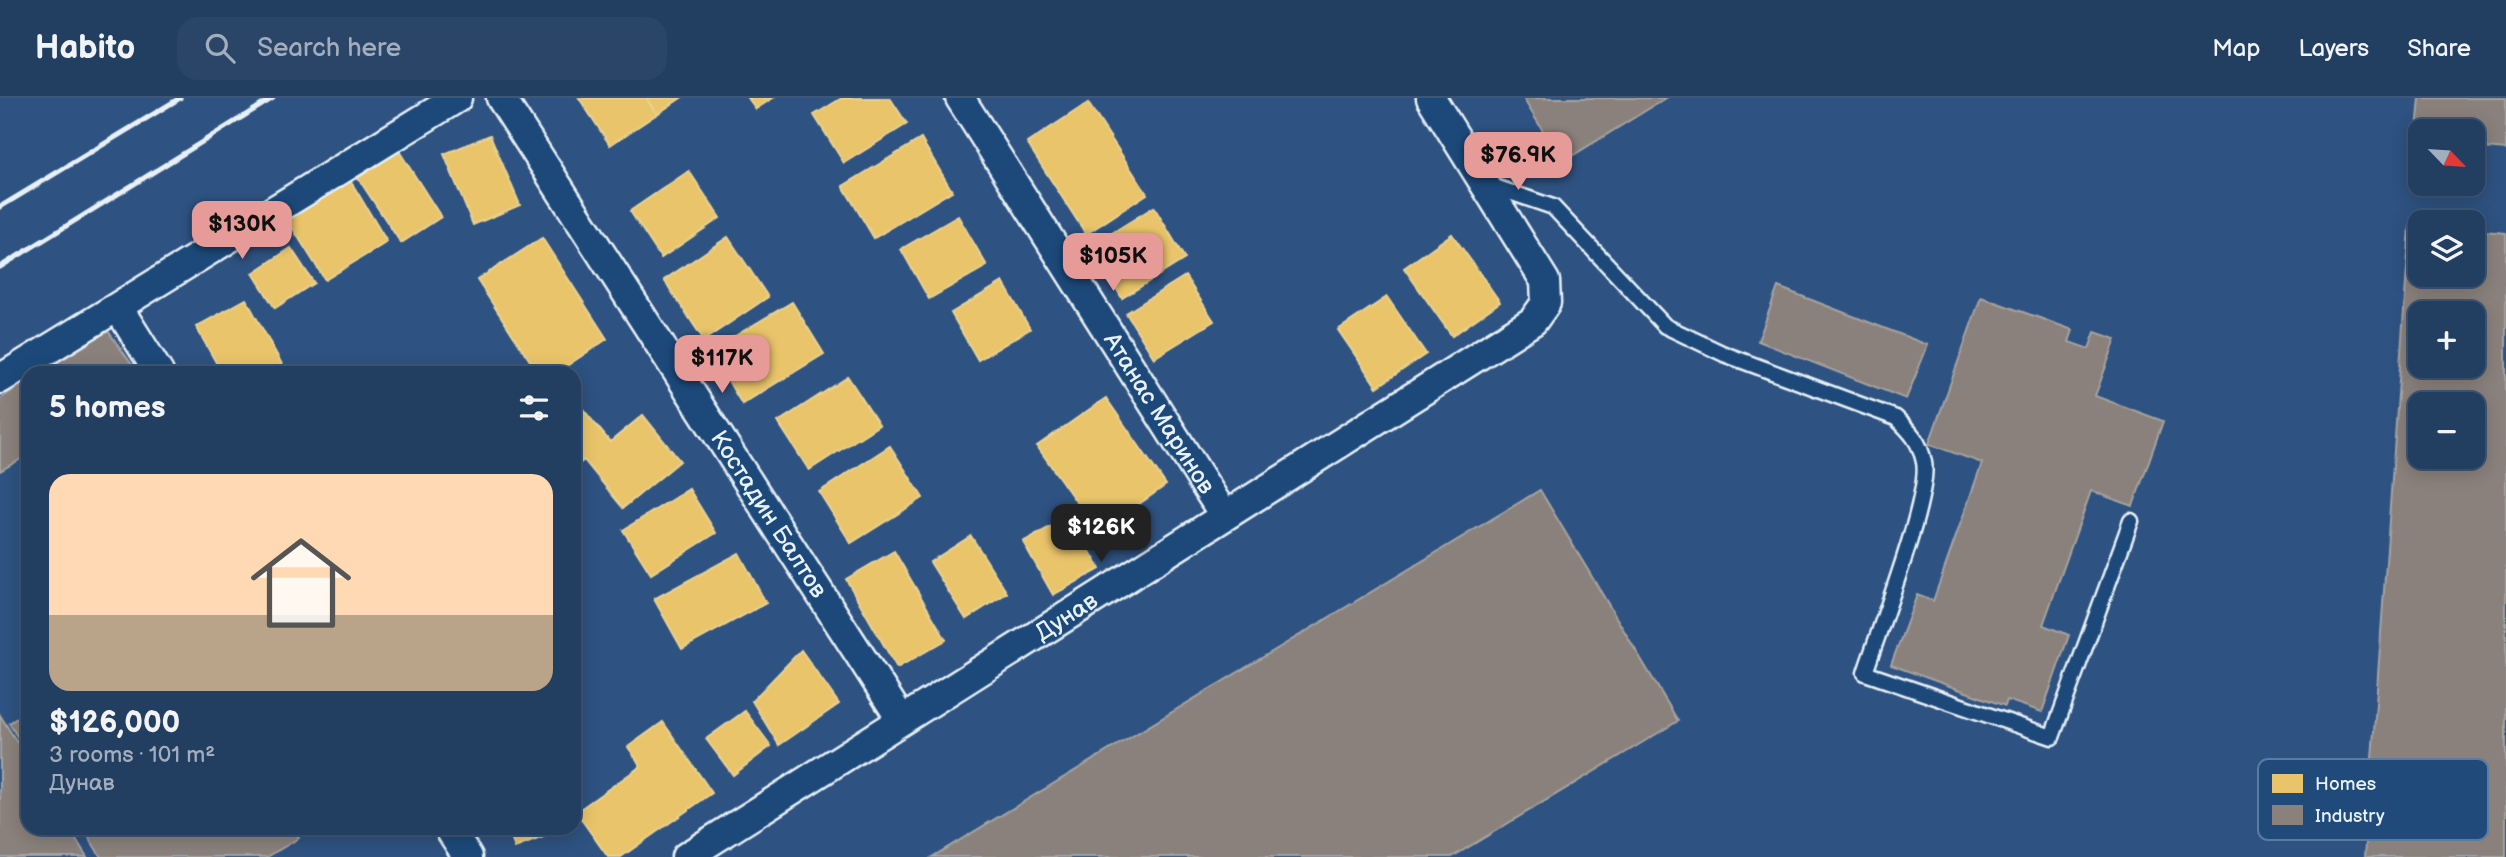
<!DOCTYPE html>
<html lang="en">
<head>
<meta charset="utf-8">
<style>
  :root { --surface:#223e61; --page:#2a4567; --text:#f1f3f6; --muted:#a2aebd; --line:#3f5776; --accent:#e69b98 }
  body { margin:0; font-family:"Balsamiq Sans",sans-serif; background:var(--page); color:var(--text); height:100vh; display:flex; flex-direction:column; font-size:26px; white-space:nowrap }
  * { box-sizing:border-box; margin:0 }
  p { font-size:23px; color:var(--muted) }
  .icon { flex:none; width:38px; height:38px; fill:none; stroke:currentColor; stroke-width:2; stroke-linecap:round; stroke-linejoin:round }
  .map { position:relative; flex:1; overflow:hidden }
  .details { position:absolute; left:21px; top:268px; width:560px; height:469px; display:flex; flex-direction:column; background:var(--surface); border-radius:21px; box-shadow:0 4px 18px #0003,0 0 0 2px var(--line) }
  .details>* { flex:none }
  .needle { width:46px; rotate:115deg }
  .buttons { position:absolute; left:2408px; top:21px; display:grid; gap:14px }
  .buttons a { display:grid; place-items:center; width:77px; height:77px; border-radius:14px; background:var(--surface); box-shadow:0 4px 18px #0003,0 0 0 2px var(--line); font-size:35px }
  .price { position:absolute; translate:-50% -60px; padding:0 16px; border-radius:14px; background:var(--accent); color:#111; font-size:23px; line-height:46px; filter:drop-shadow(0 2px 4px #0008) }
  .price::after { content:''; position:absolute; left:50%; top:42px; width:21px; height:16px; margin-left:-10px; background:inherit; clip-path:polygon(0 0,100% 0,50% 100%) }
  .price.current { background:#222; color:#fff }
  ul { padding:0; list-style:none }
  li { display:grid; align-content:center; gap:14px; height:371px; padding:0 28px }
  li span { display:grid; place-items:center; height:217px; border-radius:21px; color:#555 }
  li>.icon { margin-inline-start:auto }
  span .icon { width:126px; height:126px; fill:#fffc; stroke-width:1 }
  li b { font-size:30px }
  h2 { display:flex; justify-content:space-between; align-items:center; height:84px; padding:0 28px; font-size:30px }
  header { display:flex; align-items:center; gap:42px; box-sizing:border-box; height:98px; padding:0 35px; background:var(--surface); border-bottom:2px solid var(--line) }
  header strong { font-size:33px }
  nav { display:flex; gap:38px; margin-inline-start:auto; font-size:24px }
  .search { width:490px; height:63px; background:var(--page); display:flex; align-items:center; gap:18px; box-sizing:border-box; padding:0 24px; border-radius:21px; color:var(--muted); font-size:26px }
  .map>svg:first-child { display:block }
  .homes { fill:#e9c46a; stroke:#e9d295; stroke-width:2 }
  .industry { fill:#8a817c; stroke:#a6a3a1; stroke-width:2; fill-rule:evenodd }
  .lines { fill:none; stroke-linecap:round; stroke-linejoin:round }
  .lane-casing { stroke:#e8f1f8; stroke-width:19 }
  .street-casing { stroke:#e8f1f8; stroke-width:33 }
  .lane { stroke:#1f4a7a; stroke-width:14 }
  .street { stroke:#1f4a7a; stroke-width:28 }
  .rail { stroke:#e8f1f8; stroke-width:5 }
  .labels { text-anchor:middle; stroke-width:7; stroke-linejoin:round; paint-order:stroke }
  .street-label { font-size:24px; fill:#e8f1f8; stroke:#1f4a7a }
  .key { fill:#1f4a7a; stroke:#5b7ca0; stroke-width:2 }
  .key-label { font-size:19px; fill:#e8f1f8 }
</style>
</head>
<body>
<header>
<strong>Habito</strong>
<div class="search"><svg class="icon" aria-label="search" viewBox="0 0 24 24"><circle cx="10" cy="10" r="6"/><path d="M15 15l6 6"/></svg>Search here</div>
<nav><a>Map</a><a>Layers</a><a>Share</a></nav>
</header>
<div class="map">
<svg width="2506" height="759" viewBox="0 0 2506 759">
  <rect width="100%" height="100%" fill="#2e5281"/>
  <filter id="ink" filterUnits="userSpaceOnUse"><feTurbulence type="fractalNoise" baseFrequency=".0143" numOctaves="2"/><feDisplacementMap in="SourceGraphic" scale="14" xChannelSelector="R" yChannelSelector="G"/><feConvolveMatrix kernelMatrix="1 2 1 2 8 2 1 2 1" color-interpolation-filters="sRGB"/></filter>
  <g filter="url(#ink)">
    <path class="homes" d="M579,0H646L657,16L610,47Z
      M646,0H681L657,16Z
      M748,0H773L756,11Z
      M842,0H890L907,26L844,65L814,17Z
      M1088,5L1147,96L1086,136L1027,45Z
      M490,37L520,107L473,127L444,56Z
      M921,41L952,93L874,140L843,88Z
      M399,53L441,119L401,145L358,80Z
      M689,73L720,120L661,160L630,113Z
      M350,82L387,144L325,182L287,121Z
      M1154,109L1185,161L1122,200L1091,148Z
      M958,118L987,168L929,201L901,151Z
      M1452,136L1500,204L1452,238L1404,170Z
      M728,139L768,199L704,242L664,182Z
      M542,140L607,241L556,275H538L477,182Z
      M291,150L314,185L275,210L253,175Z
      M1185,178L1214,223L1154,260L1126,215Z
      M1003,184L1030,231L978,262L951,215Z
      M1387,199L1426,256L1377,289L1338,232Z
      M246,201L284,270L276,275H222L196,229Z
      M792,204L824,256L742,306L710,253Z
      M848,279L879,327L809,372L778,324Z
      M1106,300L1166,387L1098,435L1037,348Z
      M582,310L610,344L643,317L680,363L623,410L584,362L574,370V317Z
      M890,348L923,400L851,445L819,394Z
      M689,391L716,435L651,476L623,432Z
      M1070,418L1100,471L1053,497L1023,444Z
      M971,438L1007,495L966,521L930,464Z
      M894,453L946,542L897,570L846,481Z
      M739,455L766,505L682,551L654,501Z
      M801,552L839,606L779,647L752,603Z
      M745,613L771,648L733,677L706,641Z
      M663,624L712,695L621,759H608L576,714L641,668L628,649Z
      M507,730H557L559,733L515,750Z"/>
    <path class="industry" d="M1523,0H1666L1562,64Z
      M2420,0H2506V52L2473,49V33H2420V44L2416,43Z
      M2410,128L2420,129V177H2473V132L2506,135V759H2365ZM2420,215H2473V268H2420ZM2420,306H2473V359H2420Z
      M1778,189L1928,247L1906,301L1758,243Z
      M1981,199L2073,232L2069,244L2089,251L2095,234L2116,241L2095,298L2163,323L2133,408L2091,393L2043,527L2069,537L2042,614L2007,602L2005,608L1891,567L1917,497L1933,503L1982,365L1929,346Z
      M108,233L138,275H41Z
      M28,283V357L0,373V301Z
      M1540,392L1678,623L1452,759H932Z
      M28,613V656L9,625Z
      M0,617L28,662V730H69L87,759H0Z
      M83,730H292L299,740L267,759H101Z"/>
    <g class="lines">
      <defs>
        <path id="lane" d="M1489,87L1553,109L1665,228L1724,256L1896,320C1911,334 1920,344 1924,364C1931,398 1878,534 1865,575L2052,639L2131,423"/>
        <g id="street">
          <path id="s1" d="M501,0L901,621"/>
          <path id="s2" d="M960,0L1224,417"/>
          <path d="M119,211L159,275"/>
          <path d="M0,281L457,0"/>
          <path d="M449,730L468,759"/>
          <path id="s3" d="M686,759L1533,223L1546,205L1545,183L1431,0"/>
        </g>
      </defs>
      <use href="#lane" class="lane-casing"/>
      <use href="#street" class="street-casing"/>
      <use href="#lane" class="lane"/>
      <use href="#street" class="street"/>
      <path class="rail" d="M0,109L180,0
        M0,169L273,0"/>
    </g>
  </g>
  <g class="labels">
    <g class="street-label">
      <text dy="8" stroke="none"><textPath href="#s2" startOffset="373">Атанас Маринов</textPath></text>
      <text dy="8" stroke="none"><textPath href="#s1" startOffset="495">Костадин Балтов</textPath></text>
      <text dy="8" stroke="none"><textPath href="#s3" startOffset="450">Дунав</textPath></text>
    </g>
  </g>
  <rect x="2258" y="661" width="230" height="81" rx="10" class="key"/>
  <rect x="2272" y="676" width="31" height="19" fill="#e9c46a"/>
  <rect x="2272" y="707" width="31" height="20" fill="#8a817c"/>
  <g class="key-label">
    <text x="2315" y="692">Homes</text>
    <text x="2315" y="724">Industry</text>
  </g>
</svg>
<div class="buttons">
<a><svg class="needle" viewBox="-14 -14 28 28"><path d="M0-13l5 13h-10z" fill="#e53935"/><path d="M0 13l5-13h-10z" fill="#a2aebd"/></svg></a>
<a><svg class="icon" aria-label="layers" viewBox="0 0 24 24"><path d="M12 4l9 5-9 5-9-5zM3 14l9 5 9-5"/></svg></a>
<a>+</a>
<a>−</a>
</div>
<b class="price" style="left:1518px;top:94px">$76.9K</b>
<b class="price" style="left:242px;top:163px">$130K</b>
<b class="price" style="left:1113px;top:195px">$105K</b>
<b class="price" style="left:722px;top:297px">$117K</b>
<b class="price current" style="left:1101px;top:466px">$126K</b>
<section class="details">
<h2>5 homes<svg class="icon" aria-label="filters" viewBox="0 0 24 24"><path d="M4 7h16M4 17h16"/><circle cx="9" cy="7" r="2"/><circle cx="15" cy="17" r="2"/></svg></h2>
<ul>
<li><span style="background:linear-gradient(#ffd9b3 65%,#b9a48a 0)"><svg class="icon" aria-label="home" viewBox="0 0 24 24"><path d="M3 11l9-7 9 7M6 9v11h12V9"/></svg></span><div><b>$126,000</b><p>3 rooms · 101 m²</p><p>Дунав</p></div></li>
</ul>
</section>
</div>
</body>
</html>
